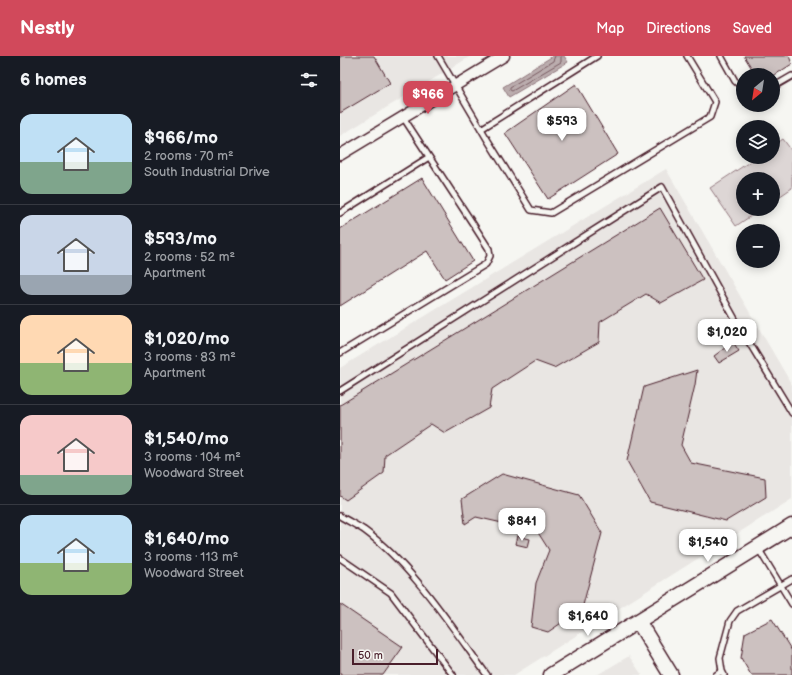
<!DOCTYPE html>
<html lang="en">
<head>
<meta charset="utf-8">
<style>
  :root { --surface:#171b24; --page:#20242c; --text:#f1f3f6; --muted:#9ea1a6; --line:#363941; --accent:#d1495b }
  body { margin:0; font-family:"Balsamiq Sans",sans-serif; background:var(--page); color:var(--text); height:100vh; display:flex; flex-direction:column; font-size:15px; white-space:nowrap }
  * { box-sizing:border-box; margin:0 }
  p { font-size:13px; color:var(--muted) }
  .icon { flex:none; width:22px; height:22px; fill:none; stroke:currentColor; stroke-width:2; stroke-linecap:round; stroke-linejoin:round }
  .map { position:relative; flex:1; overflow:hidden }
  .drawer { display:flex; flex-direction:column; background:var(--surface); width:340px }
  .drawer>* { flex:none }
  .needle { width:26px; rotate:210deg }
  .buttons { position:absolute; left:396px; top:12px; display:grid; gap:8px }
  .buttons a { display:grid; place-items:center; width:44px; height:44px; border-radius:50%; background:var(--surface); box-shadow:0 2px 10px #0003; font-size:20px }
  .scale { position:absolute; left:12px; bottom:10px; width:86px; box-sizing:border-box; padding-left:4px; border:2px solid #4a1f2b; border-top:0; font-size:11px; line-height:14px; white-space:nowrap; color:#4a1f2b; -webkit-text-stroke:3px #f6f6f2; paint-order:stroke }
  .price { position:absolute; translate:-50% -34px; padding:0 9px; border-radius:8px; background:#fff; color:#222; font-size:13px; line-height:26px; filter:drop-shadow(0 1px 2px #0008) }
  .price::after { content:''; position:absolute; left:50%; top:24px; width:12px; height:9px; margin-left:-6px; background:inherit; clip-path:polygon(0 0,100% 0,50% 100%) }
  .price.selected { background:var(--accent); color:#fff }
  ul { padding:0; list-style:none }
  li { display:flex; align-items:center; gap:12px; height:100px; padding:0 20px }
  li+li { border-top:1px solid var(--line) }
  li span { display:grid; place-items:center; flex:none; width:112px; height:80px; border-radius:12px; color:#555 }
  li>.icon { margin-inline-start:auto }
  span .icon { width:48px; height:48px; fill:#fffc; stroke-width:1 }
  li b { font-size:17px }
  h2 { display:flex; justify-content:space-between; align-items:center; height:48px; padding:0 20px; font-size:17px }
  header { display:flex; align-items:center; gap:24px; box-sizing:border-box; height:56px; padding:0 20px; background:var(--accent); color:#fff }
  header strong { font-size:19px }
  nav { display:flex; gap:22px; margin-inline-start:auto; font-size:14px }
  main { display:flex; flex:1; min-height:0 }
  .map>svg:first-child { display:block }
  .built { fill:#e9e6e3 }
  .green { fill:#ddd6d5; stroke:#947a80 }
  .water { fill:#bbadae; stroke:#8e747a }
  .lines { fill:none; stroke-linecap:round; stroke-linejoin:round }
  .shore { stroke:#77585f; stroke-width:1 }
  .building { fill:#ccc1c0; stroke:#4a1f2b }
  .lane-casing { stroke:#4a1f2b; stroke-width:8 }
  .street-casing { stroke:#4a1f2b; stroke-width:13 }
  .secondary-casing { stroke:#4a1f2b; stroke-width:17 }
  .lane { stroke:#f6f6f2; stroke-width:5 }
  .street { stroke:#f6f6f2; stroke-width:10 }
  .secondary { stroke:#f6f6f2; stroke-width:14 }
</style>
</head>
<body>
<header>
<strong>Nestly</strong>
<nav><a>Map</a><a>Directions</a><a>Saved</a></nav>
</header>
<main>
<section class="drawer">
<h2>6 homes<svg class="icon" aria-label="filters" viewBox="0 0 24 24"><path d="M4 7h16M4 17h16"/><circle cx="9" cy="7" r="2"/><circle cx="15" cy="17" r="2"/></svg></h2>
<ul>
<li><span style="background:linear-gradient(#bfe0f5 60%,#7fa58c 0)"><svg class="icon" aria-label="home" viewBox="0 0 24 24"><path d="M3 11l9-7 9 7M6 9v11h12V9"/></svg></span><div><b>$966/mo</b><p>2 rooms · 70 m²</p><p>South Industrial Drive</p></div></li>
<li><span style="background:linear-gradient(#c9d6e8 75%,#9aa5b1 0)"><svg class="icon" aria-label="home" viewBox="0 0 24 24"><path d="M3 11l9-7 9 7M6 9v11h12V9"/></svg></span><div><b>$593/mo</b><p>2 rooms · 52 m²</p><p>Apartment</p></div></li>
<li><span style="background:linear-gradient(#ffd9b3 60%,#8fb573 0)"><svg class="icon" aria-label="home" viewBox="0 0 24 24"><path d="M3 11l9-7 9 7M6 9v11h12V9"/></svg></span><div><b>$1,020/mo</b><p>3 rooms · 83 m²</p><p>Apartment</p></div></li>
<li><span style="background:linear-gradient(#f6c9c9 75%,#7fa58c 0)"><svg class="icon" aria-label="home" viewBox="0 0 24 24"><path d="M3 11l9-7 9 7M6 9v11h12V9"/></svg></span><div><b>$1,540/mo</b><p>3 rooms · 104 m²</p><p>Woodward Street</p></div></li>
<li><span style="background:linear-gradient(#bfe0f5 60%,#8fb573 0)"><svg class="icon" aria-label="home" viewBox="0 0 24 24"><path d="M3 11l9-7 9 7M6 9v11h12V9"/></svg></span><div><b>$1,640/mo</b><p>3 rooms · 113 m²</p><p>Woodward Street</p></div></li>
</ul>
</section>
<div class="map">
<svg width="452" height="619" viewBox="0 0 452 619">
  <rect width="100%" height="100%" fill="#f6f6f2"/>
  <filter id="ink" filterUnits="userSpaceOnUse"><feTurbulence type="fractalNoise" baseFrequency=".025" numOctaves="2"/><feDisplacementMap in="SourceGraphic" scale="8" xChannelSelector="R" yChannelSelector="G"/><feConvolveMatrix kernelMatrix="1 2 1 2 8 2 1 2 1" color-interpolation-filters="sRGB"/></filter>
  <g filter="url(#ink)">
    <path class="built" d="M0,0H131L0,80Z
      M326,113L452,329V443L174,619H0V312Z
      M289,600L302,619H257Z"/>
    <path class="green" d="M443,83L452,95V132L433,145V123H403V153H421L396,170L370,132L417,101H433V90Z"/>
    <path class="water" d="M213,0H224L228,6L169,41L163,31Z"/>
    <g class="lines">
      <path class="shore" d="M215,0L213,5L170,31V34L172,35L221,6V0"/>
    </g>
    <path class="building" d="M0,0H34L50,27L0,57Z
      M404,0H449L452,8L433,20L416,19Z
      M236,28L278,98L208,143L165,77Z
      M82,122L133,205L105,223L87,195L0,250V173Z
      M320,152L363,224L321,247L306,238L260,266L259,286L214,312L195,305L152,333L149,352L105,377L91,368L45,399L44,417L6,444L0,440V349Z
      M393,286L399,295L379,307L374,300Z
      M357,314L355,329L341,389L351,407L425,422L426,441L386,465L310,446L287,405L304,331Z
      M162,418L239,439L262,477L242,553L208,576L191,571L196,527L209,494L197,475L136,461L125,468L122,443Z
      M177,480L190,483L188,491L175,488Z
      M0,548L63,591L43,619H0Z
      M432,563L452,595V619H411L401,602L405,577Z"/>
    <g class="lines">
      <defs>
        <path id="lane" d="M98,0L147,83L191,154L211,157L370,61L375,46L347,0
          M381,0L395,25L403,32
          M433,31L452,20
          M141,73L257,0
          M0,157L89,101
          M0,297L146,208L150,200L149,193L133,168L63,61
          M0,335L322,131L396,265L452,357
          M0,460C8,465 16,469 24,474C73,510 111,570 147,619
          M418,492L452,548
          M0,502L51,537L113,619
          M376,619L382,615
          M384,619L382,615L380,602L390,565L397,555L452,523"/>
        <path id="street" d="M0,99L164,0"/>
        <path id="secondary" d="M298,565L331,619
          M211,619L452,470"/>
      </defs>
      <use href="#lane" class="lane-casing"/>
      <use href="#street" class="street-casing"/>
      <use href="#secondary" class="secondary-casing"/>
      <use href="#lane" class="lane"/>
      <use href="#street" class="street"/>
      <use href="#secondary" class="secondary"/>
    </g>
  </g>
</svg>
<div class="buttons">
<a><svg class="needle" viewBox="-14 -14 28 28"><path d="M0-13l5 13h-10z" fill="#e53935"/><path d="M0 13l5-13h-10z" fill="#9ea1a6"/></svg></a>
<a><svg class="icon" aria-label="layers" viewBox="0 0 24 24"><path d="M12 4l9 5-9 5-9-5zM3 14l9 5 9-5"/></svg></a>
<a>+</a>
<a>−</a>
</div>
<div class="scale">50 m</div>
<b class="price selected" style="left:88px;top:59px">$966</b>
<b class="price" style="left:222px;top:86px">$593</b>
<b class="price" style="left:387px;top:297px">$1,020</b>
<b class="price" style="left:182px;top:486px">$841</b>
<b class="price" style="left:368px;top:507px">$1,540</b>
<b class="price" style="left:248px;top:581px">$1,640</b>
</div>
</main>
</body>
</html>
